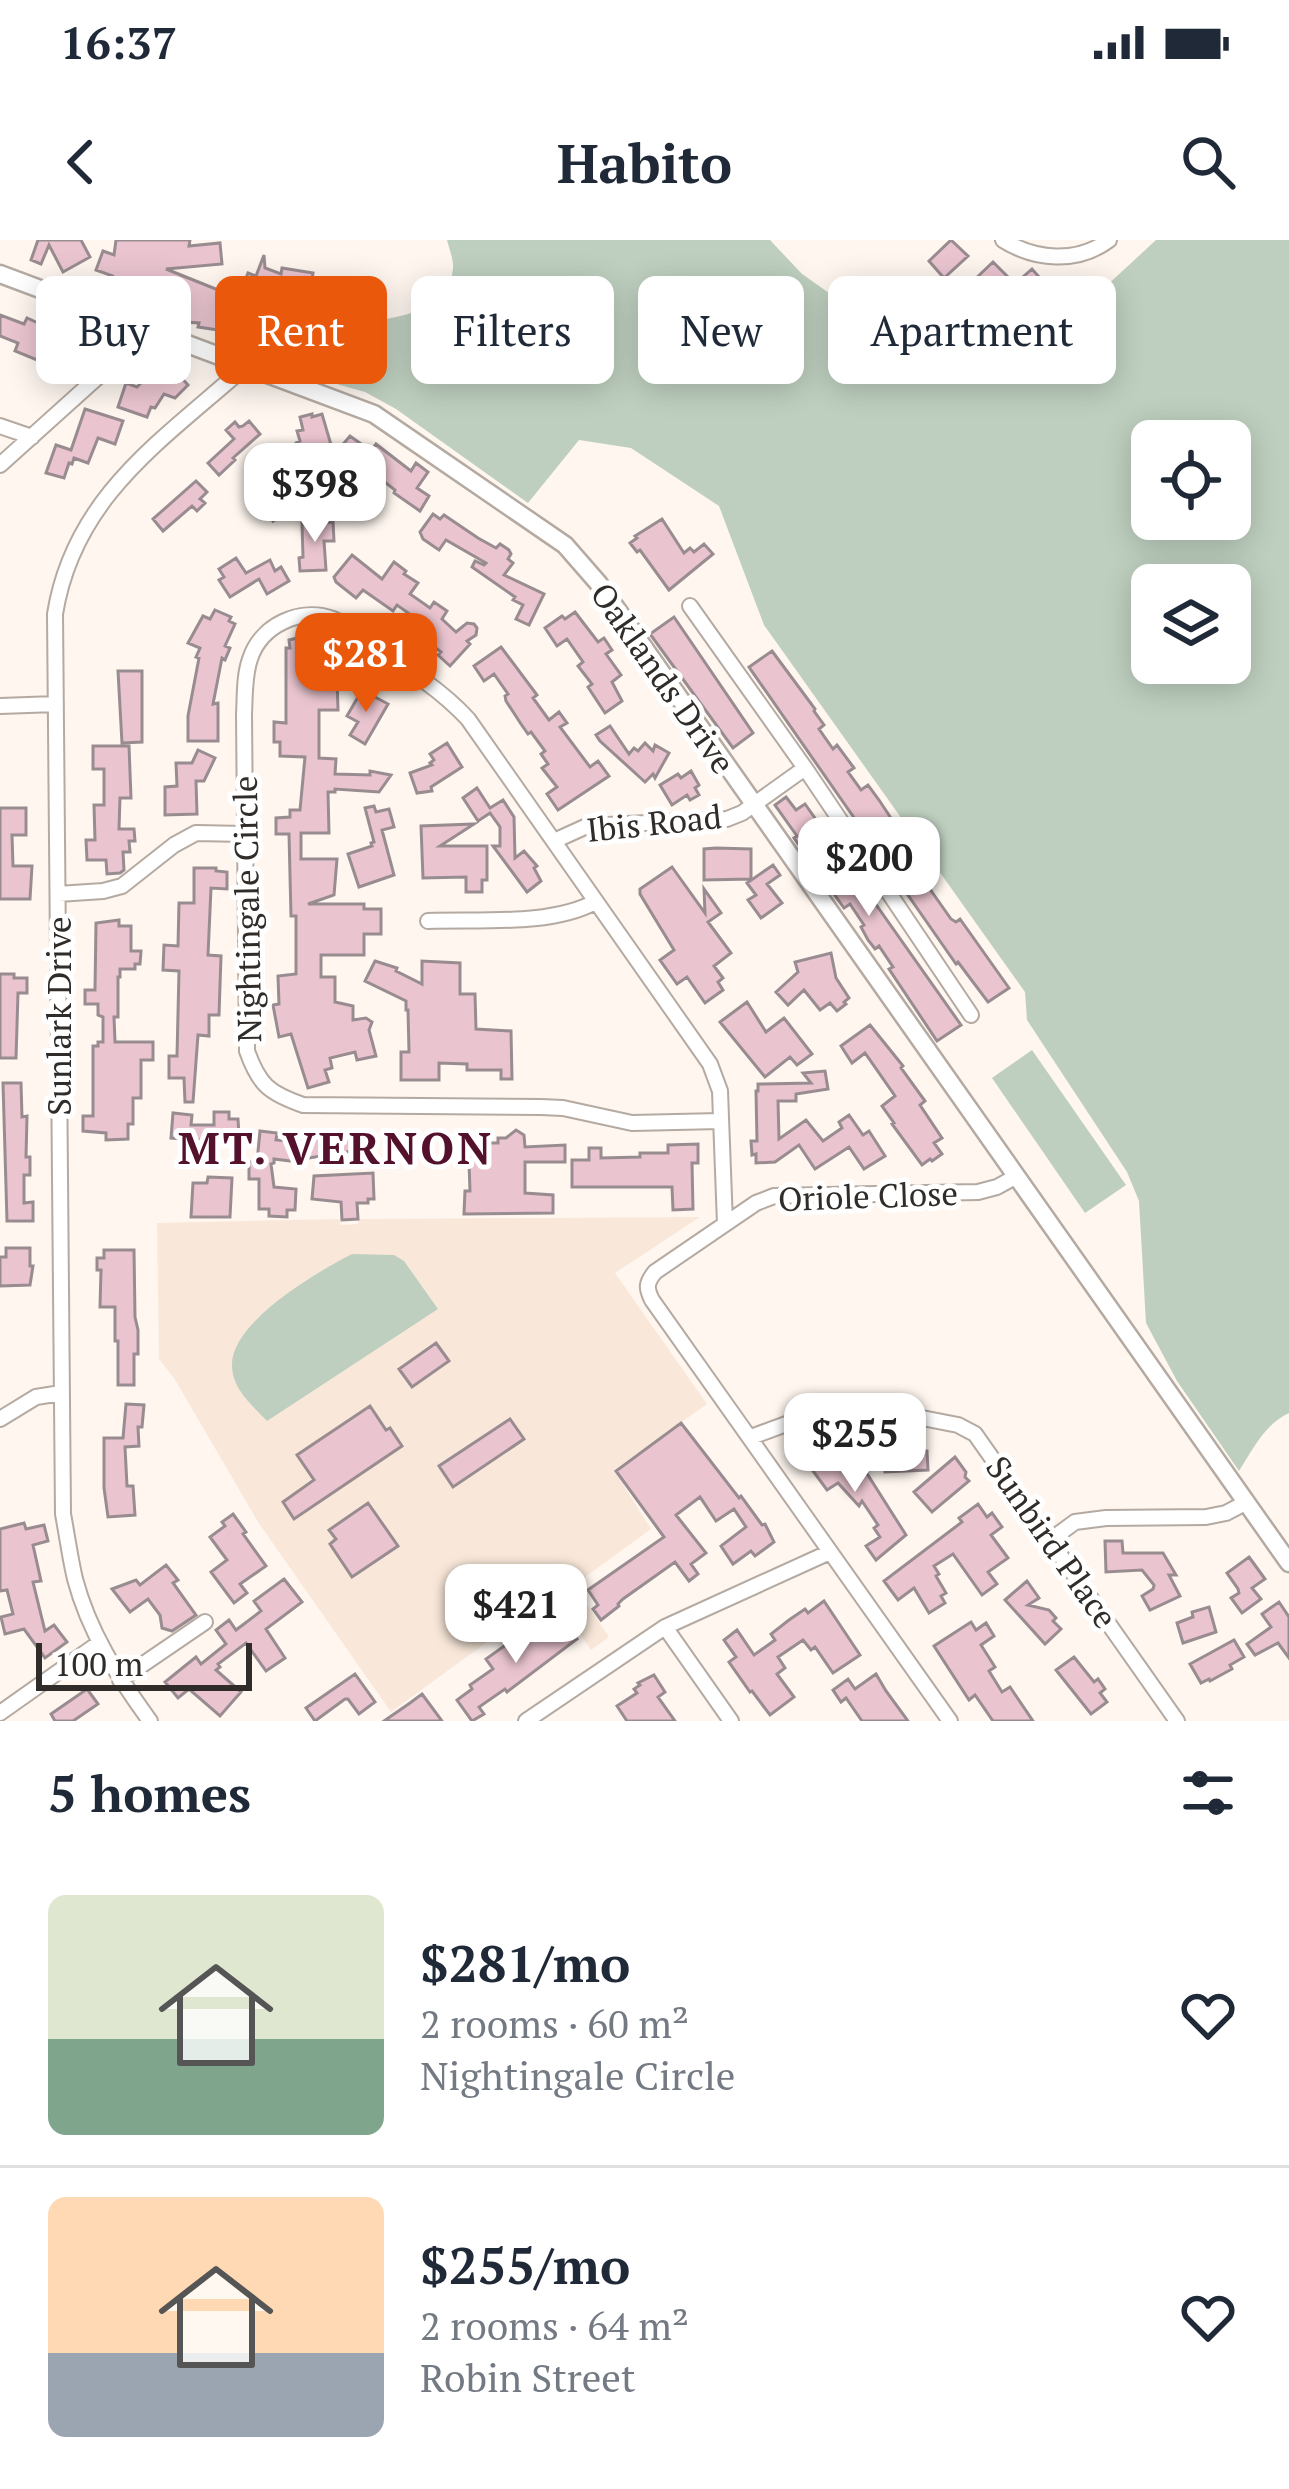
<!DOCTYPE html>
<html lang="en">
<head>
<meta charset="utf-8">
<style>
  :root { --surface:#fff; --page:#f2f2f3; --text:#1f2937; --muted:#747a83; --line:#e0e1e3; --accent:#ea580c }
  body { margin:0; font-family:"PT Serif",serif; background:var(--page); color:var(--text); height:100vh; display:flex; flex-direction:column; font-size:45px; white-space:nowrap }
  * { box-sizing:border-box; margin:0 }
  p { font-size:39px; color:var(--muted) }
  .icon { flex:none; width:66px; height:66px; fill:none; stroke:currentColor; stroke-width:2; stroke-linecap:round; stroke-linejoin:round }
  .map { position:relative; height:1481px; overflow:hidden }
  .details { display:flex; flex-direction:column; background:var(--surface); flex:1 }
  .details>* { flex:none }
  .top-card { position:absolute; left:36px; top:36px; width:1218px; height:108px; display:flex; gap:24px }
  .tools { position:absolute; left:1131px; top:180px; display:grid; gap:24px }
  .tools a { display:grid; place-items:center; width:120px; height:120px; border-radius:18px; background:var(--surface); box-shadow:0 6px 30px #0003; font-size:60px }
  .scale { position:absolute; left:36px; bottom:30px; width:216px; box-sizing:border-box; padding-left:12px; border:6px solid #302c29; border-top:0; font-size:33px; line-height:42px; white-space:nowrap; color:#302c29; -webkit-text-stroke:9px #fff; paint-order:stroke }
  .price { position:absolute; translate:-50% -102px; padding:0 27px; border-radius:24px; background:#fff; color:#222; font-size:39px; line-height:78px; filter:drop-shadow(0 3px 6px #0008) }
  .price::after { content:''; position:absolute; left:50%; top:72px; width:36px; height:27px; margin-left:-18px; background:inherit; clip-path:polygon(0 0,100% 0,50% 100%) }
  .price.current { background:var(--accent); color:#fff }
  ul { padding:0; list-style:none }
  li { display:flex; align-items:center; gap:36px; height:300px; padding:0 48px }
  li+li { border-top:3px solid var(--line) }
  li span { display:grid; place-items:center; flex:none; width:336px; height:240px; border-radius:18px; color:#555 }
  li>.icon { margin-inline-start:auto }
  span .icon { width:144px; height:144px; fill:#fffc; stroke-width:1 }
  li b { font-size:51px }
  h2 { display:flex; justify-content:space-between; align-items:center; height:144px; padding:0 48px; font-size:51px }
  .chip { padding:0 42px; border-radius:18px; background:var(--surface); box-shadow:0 6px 30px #0003; font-size:42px; line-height:108px }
  .chip.current { background:var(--accent); color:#fff }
  .status { display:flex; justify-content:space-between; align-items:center; height:84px; padding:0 60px; background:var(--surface); direction:ltr }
  .status svg { height:33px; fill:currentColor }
  header { display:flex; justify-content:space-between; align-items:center; height:156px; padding:0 48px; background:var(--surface); font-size:54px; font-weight:600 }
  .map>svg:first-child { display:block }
  .built { fill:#f9e8da }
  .green { fill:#becfbf; fill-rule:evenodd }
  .building { fill:#eac5d0; stroke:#998c90; stroke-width:3 }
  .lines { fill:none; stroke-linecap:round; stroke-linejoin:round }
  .minor-casing { stroke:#b4aaa2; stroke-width:18 }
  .tertiary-casing { stroke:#b4aaa2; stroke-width:21 }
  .minor { stroke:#fff; stroke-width:14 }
  .tertiary { stroke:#fff; stroke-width:16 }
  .labels { text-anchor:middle; stroke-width:10; stroke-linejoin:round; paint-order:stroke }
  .street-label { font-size:33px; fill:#302c29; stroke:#fff }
  .district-label { font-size:45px; font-weight:bold; letter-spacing:3px; fill:#53112c; stroke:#fff }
</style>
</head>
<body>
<div class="status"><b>16:37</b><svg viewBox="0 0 49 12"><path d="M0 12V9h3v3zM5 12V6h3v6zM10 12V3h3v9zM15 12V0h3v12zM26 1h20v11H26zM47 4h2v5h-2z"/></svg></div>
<header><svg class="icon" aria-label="back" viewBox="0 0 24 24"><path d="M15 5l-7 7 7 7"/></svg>Habito<svg class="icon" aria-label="search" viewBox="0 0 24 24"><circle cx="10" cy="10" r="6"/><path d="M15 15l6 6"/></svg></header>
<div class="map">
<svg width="1289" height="1481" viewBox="0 0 1289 1481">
  <rect width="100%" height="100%" fill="#fef6ef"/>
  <path class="built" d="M700,977L615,1033L707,1164L614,1230L651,1289L574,1345L609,1397L591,1410L553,1354L391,1472L258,1282L174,1138L159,1119L157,983L339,979L341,985L358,984L359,979Z"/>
  <path class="green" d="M447,0H770L802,34L893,98L959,136L987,139L1023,123L1156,0H1289V1173C1265,1184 1253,1209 1239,1231L1177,1141L1146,1083L1139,961L1127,932L1027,780L1025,752L764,385L719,266L631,208L579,200L528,263L396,169L365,152L312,137L295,124L292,115C324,64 444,101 453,29C454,21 449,8 447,0ZM1152,201H1230V279H1152ZM1152,345H1230V423H1152Z
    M1032,810L1126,945L1085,973L992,838Z
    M352,1014L394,1015L404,1021L438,1069L267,1181C252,1165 233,1150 232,1127C229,1083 317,1032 352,1014Z"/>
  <path class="building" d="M38,0H81L90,17L63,32L49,5L41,24L31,20Z
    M116,0H190L189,6L220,3L222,24L166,29L238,58L248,33L256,36L264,15L265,28L281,34L282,28L313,33L310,50L265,41L264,78H255V84L228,83L225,91L198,87L199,83L184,82L186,74L114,61L118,43H114L113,36L96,30L103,11L114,15Z
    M951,0L968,16L944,38L929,21Z
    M993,22L1015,44L1032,29L1047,46L1045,48L1055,63L1040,75L1032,64L1028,65L1002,86L987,67L990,64L971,43Z
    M0,75L24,84L27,78L38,83L39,80L57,87L55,93L72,107L81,96L99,108V112L87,122L80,116L71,126L49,107L42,122L15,111L18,103L0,96Z
    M167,122L188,145L175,158L164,154L155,168L151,167L147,177L118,167L126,143L137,147L158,125L161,128Z
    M85,169L123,181L115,204L98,198L88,223L74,218L72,224L69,223L64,238L46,233L56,205L71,210Z
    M312,174V177L322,174L334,215L350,196L371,211L376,204L411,231L416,223L428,232L417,248L429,256L420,271L394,253L395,250L372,232L364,243L351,234L348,238L324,221L317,230L274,234L273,228L297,221L296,203L300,201L297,191L303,190L300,177Z
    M249,181L260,194L233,218L235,220L219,235L208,223L234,199L226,190L235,182L239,187L243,186Z
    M196,241L207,252L200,259L205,263L197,271L192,266L163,291L153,279Z
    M289,242L301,261L273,281L262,264L269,260L267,256Z
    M433,274L440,279L444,275L478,298L496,308L500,304L509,310L511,314L508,319L513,323L504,335L544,354L529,385L516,379L523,365L513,360L515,357L472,327L475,321L484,325L486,323L446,300L439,310L423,299L420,292Z
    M662,279L684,313L690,308L694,312L704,304L713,314L669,350L640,310L637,312L630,303L637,298L635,296Z
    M333,282L334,301H324L326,330L300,331L299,318L303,317L302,283Z
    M352,315L382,339L394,322L406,331L404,334L418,343L410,354L430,368L434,362L447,371L442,379L456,392L467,383L474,384L477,388L476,395L467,401L470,404L450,426L438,415L441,412L414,392L421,382L397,365L393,371L363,350L356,358L336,342L334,337Z
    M236,318L246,333L270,320L275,331L281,327L289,341L267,354L259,339L230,357L219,340L224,337L219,329Z
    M215,370L231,377L229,381L235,384L225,406L230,408L225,420L222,418L213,464L218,463V501H188V476L199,418L196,417L200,408L188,403L203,376L210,379Z
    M575,372L598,402L604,398L612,410L606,414L621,435L612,442L622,461L605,473L588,447L592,444L578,426L583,422L567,399L557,406L545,388L562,376L565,379Z
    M674,377L753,493L733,508L650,394Z
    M310,395V408H336L338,470H319V518L336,519L335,534L370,535V531L391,535L379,552L335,549V552H328L329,593H301V619H337L334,655L308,664H364V669H381V694H364V715H321V737H335V762L353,766V780L366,778L372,782L369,790L376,816L357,820L355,812L330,818L332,828L325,830L329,842L308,848L291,794L279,797L273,765L279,764L278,736L296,734V676H291L289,594H276V578L290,577V570H300L305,517L280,516V502H274V482L286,483V408H290L289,400Z
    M501,407L537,455L533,458L549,480L559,472L567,483L560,487L590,527L598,521L609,536L558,570L547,554L557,547L542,528L548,524L541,514L545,511L531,492L528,494L521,484L506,461L505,456L508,454L494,434L484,441L474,426Z
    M772,411L815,469L814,471L824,485L819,489L833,509L837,505L854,528L848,532L861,550L868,545L879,560L916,616L911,620L913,625L951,679L956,682L960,679L1009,748L988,762L958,722L956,724L749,427Z
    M118,431H142V502L122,503Z
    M362,450L388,464L365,504L350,495L358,482L347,476Z
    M610,486L629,514L634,508L638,511L645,503L653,511L655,505L669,513L655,538L653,534L645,542L600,501L596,495Z
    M447,503L462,527L431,547L432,551L417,553L410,533L432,525L430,523L434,520L430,514Z
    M93,506H129L131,558H120L119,589H134L135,601H129L130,612H123L124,630L120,633L107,634L106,620H87L86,600H95L94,565H104V529H93Z
    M198,510L215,518L204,541H196L197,574L165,575V547L177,546L176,523H192Z
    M691,531L699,545L695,548L699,555L690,560L687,555L672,565L660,545L678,534L681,538Z
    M477,548L490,568L503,560L514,577L515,618L524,611L537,626L534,628L541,641L527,652L493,606H500V587L490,573L478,581L463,558Z
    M786,557L796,570L805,564L961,785L937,801L889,729L893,727L879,706L875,709L868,700L861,687L864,685L850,664L844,668L794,598L797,596L775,565Z
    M374,566L376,572L389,569L394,587L382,590L394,635L359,647L348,614L372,606L371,603L374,602L365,568Z
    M0,568H26V595H12L13,626H32L30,659H0Z
    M474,584L440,606H487V640H482V652H466V637L423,638L421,586Z
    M716,608L751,609V639L704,640V609Z
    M773,625L780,635L767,644L782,663L761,678L748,660L756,655L747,643Z
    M672,627L705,673L704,649L721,673L708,682L731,713L714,726L723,738L718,742L723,750L705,763L687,737L677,744L660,720L674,710L640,654V649Z
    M194,628H216V631L227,632V649L211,648L208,715L221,716L219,775H209V796L198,795L193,862H185L184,838H169V816H177L179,731L163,730L164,705L178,706L179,663H194Z
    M119,680V686H131V711H141L140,724H135V729H120V737H118V777H114L115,802H153V820H141V858H133V884H128V899L106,900V893L83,891V876H93V806H98V802H103V777L98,775V764H85V750H95L96,683Z
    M831,713L836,738L849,758L844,762L846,764L837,771L830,763L820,770L804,750L788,765L776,752L798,732L795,722Z
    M375,721L397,728L396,731L422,744V721L460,723V754H475L476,789L511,791L512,839H501V830H467V824L439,823V840H401V812H409L408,770H406V761L365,741Z
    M0,734H14V738H27V753H18L16,818H0Z
    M747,762L766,792L784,778L812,814L797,825L790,817L765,837L720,782Z
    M870,785L903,826L901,828L925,861L920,865L942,898L934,903L942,914L932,921L930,919L922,925L892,884L894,883L882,866L895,856L865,813L852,823L841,806Z
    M825,831L828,849L796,854V861H778L779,899L806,880L823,901L842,888L839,882L849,875L863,895L869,891L885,916L864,929L849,907L815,929L799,905L775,922L756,923V914L752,915L751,901H757L756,851H758V844L811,843L803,833Z
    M3,843H21L22,877L27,876L26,917H30V935H24V963L33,962V981H7Z
    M214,872H229V879H238L239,896L214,898V901L171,898L173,873L192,875L191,885H214Z
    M516,890L524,895L525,907L565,905V922H525V953L553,955V973L464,974L465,951H470L469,923H463L462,895H475V903H498V898H506Z
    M260,891L277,893L276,900L311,903V897H318L326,891L332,895L357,892L359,910L290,921L274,919V923L271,924L274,947L296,949L295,970H287V977L269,976V969H259V939H249V922H257Z
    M698,904V923H692L693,969L673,970L672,947H572V920H589V908H601V918L640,917V913H668V905Z
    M373,933L374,959H368V963H357L358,979L342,980L341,962L312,959L314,936Z
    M208,937L232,938L230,977H191L193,943H207Z
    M6,1008H30V1026H33L30,1045L0,1046V1017H6Z
    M104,1010H134L135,1077L138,1090V1114H134V1145H118V1101H115V1067H100L101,1030H97V1018H104Z
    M436,1103L449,1121L412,1147L399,1129Z
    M126,1164L144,1165L142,1187H138L139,1206L125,1207L127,1246H133L135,1275L108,1277L104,1248V1198H123Z
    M370,1166L386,1190L390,1188L402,1206L294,1279L283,1262L314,1240L297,1215Z
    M510,1179L524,1199L453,1247L439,1226Z
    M681,1183L739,1258L741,1256L762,1285L765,1284L774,1302L755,1316L751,1311L733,1324L721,1306L746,1287L734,1269L716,1281L700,1257L676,1275L706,1313L691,1324L698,1334L689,1341L675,1322L623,1359L618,1364L619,1366L601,1380L593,1369L598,1365L588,1350L664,1297L616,1231Z
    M798,1206H822L833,1222L838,1219L853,1240L866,1232L906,1295L876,1320L866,1306L880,1297L874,1288L878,1285L862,1261L859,1266L838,1243L827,1250L808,1224H797Z
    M927,1211L928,1230L885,1232L884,1214Z
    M955,1217L966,1232L965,1237L969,1241L932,1272L914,1252Z
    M368,1263L398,1306L352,1337L330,1304L336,1299L329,1290Z
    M978,1264L987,1277L992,1273L1002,1287L991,1295L1008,1318L988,1332L997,1344L982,1355L953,1314L934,1326L939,1334L936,1336L946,1353L941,1356L945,1363L929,1373L914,1348L898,1360L884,1341L962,1282L959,1278Z
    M233,1274L246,1292L243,1294L266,1326L240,1344L247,1353L234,1363L211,1332L227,1320L210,1297L225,1286L222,1282Z
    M24,1283L26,1289L44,1285L48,1301L33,1305L41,1341L33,1342L45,1391L54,1385L67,1402L45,1418L24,1389L5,1394L1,1377L13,1374L7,1350L0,1351V1289Z
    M1105,1301H1122L1123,1313H1163L1176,1335H1169L1180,1356L1150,1370L1142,1356L1153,1349L1154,1345L1142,1330L1106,1332Z
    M1249,1317L1265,1339L1252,1348L1261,1359L1242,1373L1231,1358L1239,1353L1238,1349L1227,1333Z
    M166,1325L178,1340L173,1343L196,1375L172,1391L162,1388L160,1375L148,1359L130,1372L112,1349L136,1340L140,1345Z
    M284,1339L302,1362L266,1389L285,1418L266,1431L246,1403L218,1424L220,1427L216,1430L241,1452L220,1476L189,1449L178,1458L165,1442L196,1417L201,1424L226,1404L216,1390L229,1380L236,1390L261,1371L254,1361Z
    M1027,1341L1039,1358L1028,1365L1049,1370L1056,1378L1053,1381L1061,1389L1045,1404L1005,1360Z
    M824,1361L860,1415L833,1433L815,1407L811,1410L803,1400L778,1417L785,1428L777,1434L794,1457L770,1475L752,1451L750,1452L729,1422L736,1417L724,1400L737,1390L754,1415L775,1400L771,1394L789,1380L805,1369L808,1373Z
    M1279,1362L1289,1377V1418L1278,1403L1255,1415L1247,1404L1271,1387L1262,1374Z
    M1209,1367L1216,1392L1183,1403L1177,1383L1193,1377L1192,1372Z
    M564,1381L577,1399L507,1452L505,1449L479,1467L484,1474L472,1481L457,1460L472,1449L470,1445L493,1429L486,1419L507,1404L514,1407L545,1385L549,1390Z
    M971,1382L976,1390L986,1383L994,1396L981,1405L995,1427L989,1431L1002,1452L1010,1447L1033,1481H993L975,1455L969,1460L934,1406Z
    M1234,1400L1244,1417L1230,1425L1232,1429L1210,1441L1209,1439L1201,1443L1190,1424Z
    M1074,1417L1094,1442L1098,1439L1105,1449L1100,1453L1107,1462L1091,1474L1056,1430Z
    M355,1434L375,1462L359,1474L348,1459H345L315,1481L306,1468Z
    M876,1434L886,1451L908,1481H862L846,1458L841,1462L833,1450L848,1439L855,1449Z
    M654,1435L665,1452L658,1457L675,1481H627L617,1466L637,1453L634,1449L640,1445L638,1443Z
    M87,1449L98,1464L73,1481H55L51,1474Z
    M422,1454L442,1481H384L410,1463Z"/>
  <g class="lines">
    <defs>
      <path id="minor" d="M1003,0C1035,20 1077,24 1109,0
        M0,186L32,197
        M0,225L150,90
        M690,366L805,528L971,775
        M0,466L56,464
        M554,601L587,586L727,579L742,573L805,528
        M58,654L103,651L122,646L174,605L196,593L245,594
        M428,681C479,679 551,686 595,662
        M720,881L632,883L563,868L541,867L303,865C269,853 259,845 247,811L244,474C245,456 244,436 250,419C261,385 300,367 333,379C351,386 364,400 379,411C411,431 442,451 468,479L710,824L720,851L725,984
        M0,1179L36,1157L61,1153
        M751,1197L789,1183L922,1178L958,1185L975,1194L1177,1481
        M1049,1301L1075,1282L1106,1278L1206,1277L1226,1273L1247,1262
        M665,1387L731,1481
        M120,1440L205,1382
        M0,1473L99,1403
        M150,1481C118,1437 89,1392 75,1339C70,1318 67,1295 63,1274L55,374C74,256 163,200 247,125
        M526,1481L665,1387L830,1312
        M950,1481L652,1060C646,1048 646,1043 655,1032L756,963L774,956L978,952L997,947L1015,937"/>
      <path id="tertiary" d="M0,34L374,174L565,305L599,344L1289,1323"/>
    </defs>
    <use href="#minor" class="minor-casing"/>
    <use href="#tertiary" class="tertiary-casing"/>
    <use href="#minor" class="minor"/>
    <use href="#tertiary" class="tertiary"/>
  </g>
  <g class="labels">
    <g class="street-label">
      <text transform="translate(663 438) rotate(55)" y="12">Oaklands Drive</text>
      <text transform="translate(654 583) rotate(-6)" y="12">Ibis Road</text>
      <text transform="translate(247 669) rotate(-91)" y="12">Nightingale Circle</text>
      <text transform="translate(59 776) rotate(-90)" y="12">Sunlark Drive</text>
      <text transform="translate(868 956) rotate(-2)" y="12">Oriole Close</text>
      <text transform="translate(1052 1302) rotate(55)" y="12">Sunbird Place</text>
    </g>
    <g class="district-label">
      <text x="336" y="924">MT. VERNON</text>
    </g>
  </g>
</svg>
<div class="tools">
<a><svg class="icon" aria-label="locate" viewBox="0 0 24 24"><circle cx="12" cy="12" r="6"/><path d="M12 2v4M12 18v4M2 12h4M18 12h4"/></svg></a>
<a><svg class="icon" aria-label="layers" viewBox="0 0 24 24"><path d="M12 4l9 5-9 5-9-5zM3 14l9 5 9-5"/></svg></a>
</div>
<div class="scale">100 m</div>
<b class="price" style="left:315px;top:305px">$398</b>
<b class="price current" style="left:366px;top:475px">$281</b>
<b class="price" style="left:869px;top:679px">$200</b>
<b class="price" style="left:855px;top:1255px">$255</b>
<b class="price" style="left:516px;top:1426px">$421</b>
<div class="top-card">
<a class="chip">Buy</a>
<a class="chip current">Rent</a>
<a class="chip">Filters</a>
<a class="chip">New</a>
<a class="chip">Apartment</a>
</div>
</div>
<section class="details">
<h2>5 homes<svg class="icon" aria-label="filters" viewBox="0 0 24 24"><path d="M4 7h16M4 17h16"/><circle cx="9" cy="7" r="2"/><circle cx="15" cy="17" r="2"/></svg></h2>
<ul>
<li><span style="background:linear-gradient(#dfe7d0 60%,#7fa58c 0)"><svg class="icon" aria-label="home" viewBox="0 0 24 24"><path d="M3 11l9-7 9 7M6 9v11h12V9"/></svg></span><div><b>$281/mo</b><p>2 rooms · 60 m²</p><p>Nightingale Circle</p></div><svg class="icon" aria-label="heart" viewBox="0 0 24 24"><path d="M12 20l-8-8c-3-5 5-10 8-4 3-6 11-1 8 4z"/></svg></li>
<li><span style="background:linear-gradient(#ffd9b3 65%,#9aa5b1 0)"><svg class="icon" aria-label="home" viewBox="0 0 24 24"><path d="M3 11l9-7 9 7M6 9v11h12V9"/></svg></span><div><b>$255/mo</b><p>2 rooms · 64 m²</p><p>Robin Street</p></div><svg class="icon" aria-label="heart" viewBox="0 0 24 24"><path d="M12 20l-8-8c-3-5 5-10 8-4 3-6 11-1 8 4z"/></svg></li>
</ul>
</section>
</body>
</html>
